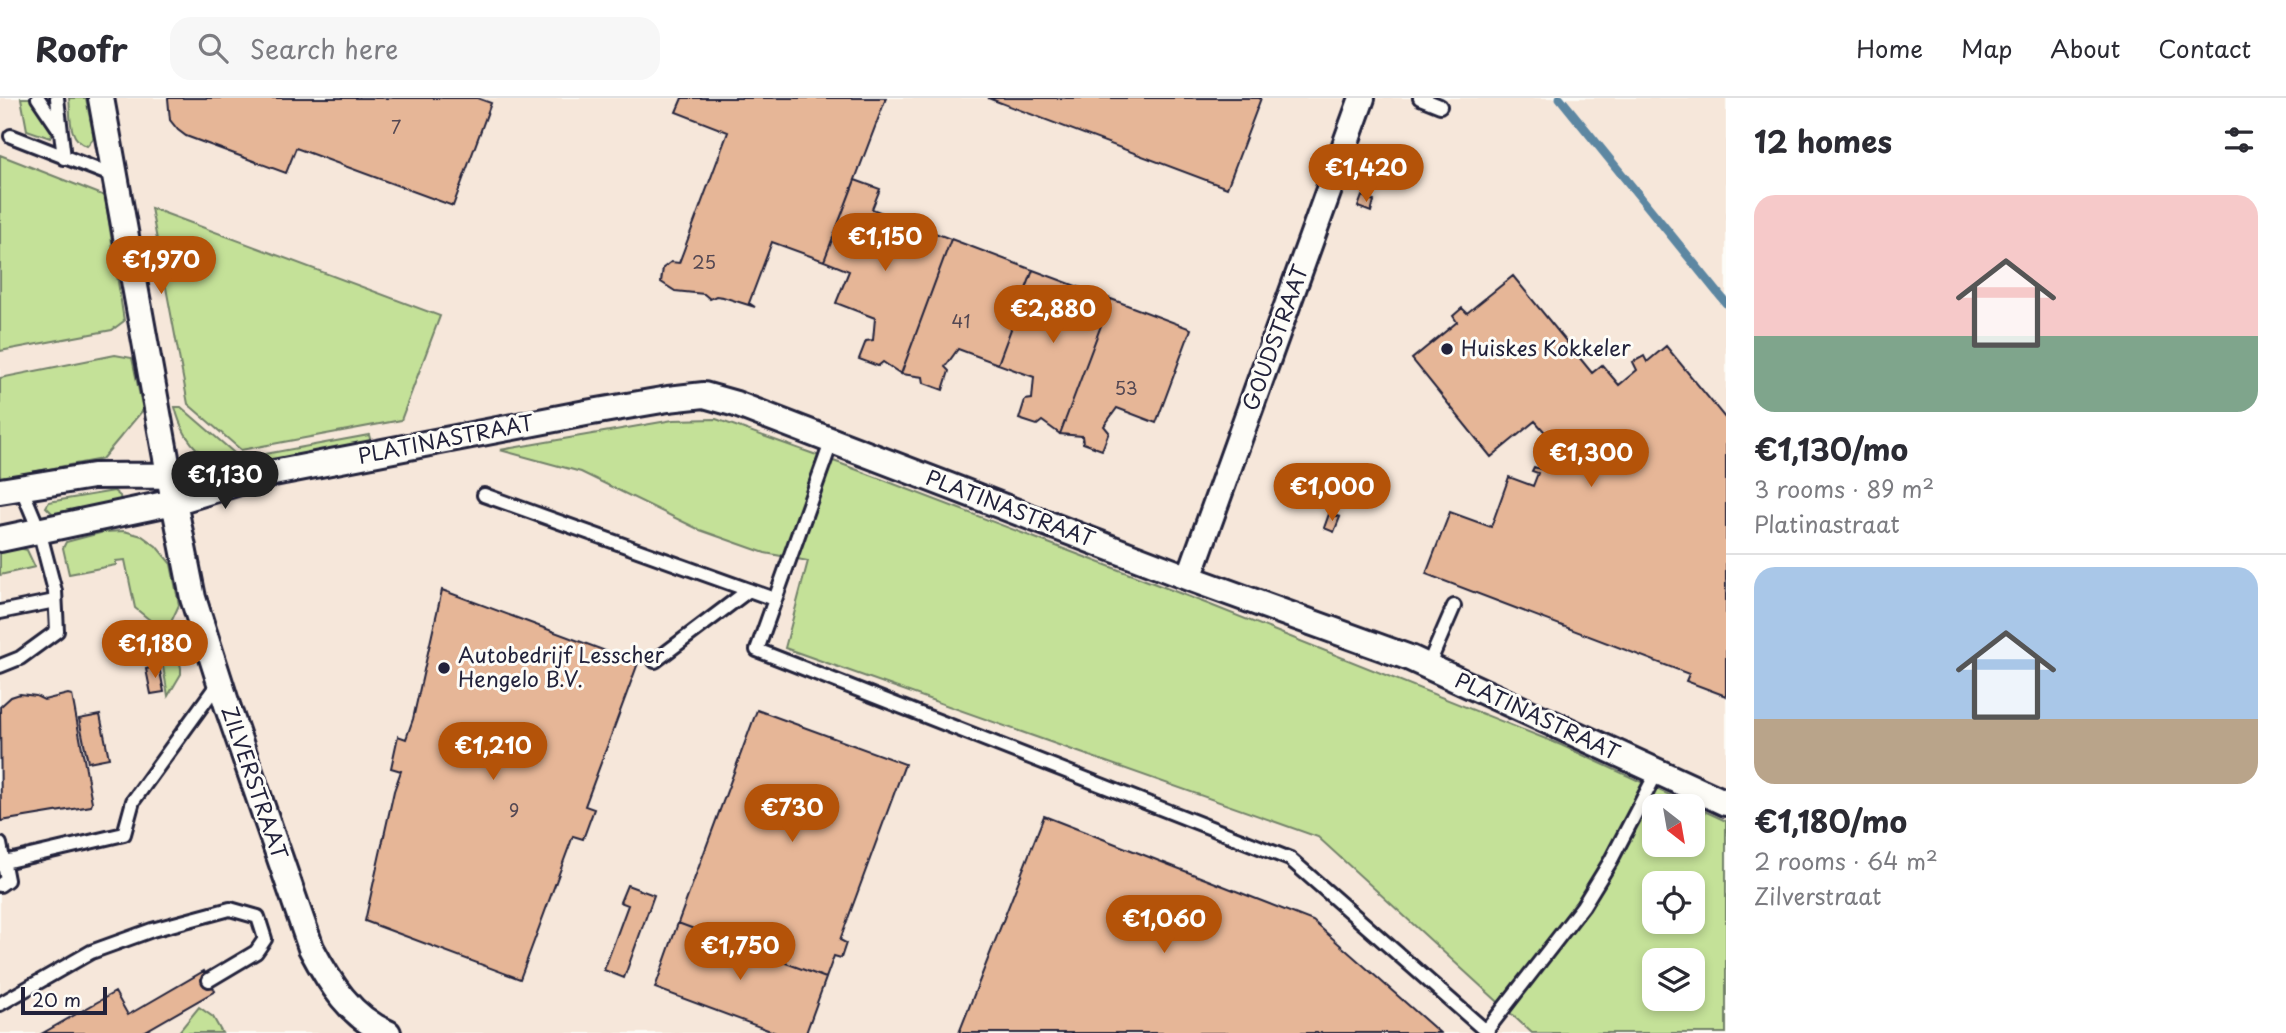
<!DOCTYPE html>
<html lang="en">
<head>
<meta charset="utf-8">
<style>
  :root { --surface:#fff; --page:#f7f7f7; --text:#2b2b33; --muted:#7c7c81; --line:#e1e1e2; --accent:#b45309 }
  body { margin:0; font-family:"Playpen Sans",sans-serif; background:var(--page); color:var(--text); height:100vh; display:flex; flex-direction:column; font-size:26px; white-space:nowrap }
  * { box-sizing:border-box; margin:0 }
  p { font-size:23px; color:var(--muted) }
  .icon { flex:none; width:38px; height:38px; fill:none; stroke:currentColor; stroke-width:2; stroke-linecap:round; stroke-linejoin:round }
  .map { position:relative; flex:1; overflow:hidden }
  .drawer { display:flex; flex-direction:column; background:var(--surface); width:560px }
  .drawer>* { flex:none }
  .needle { width:46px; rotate:149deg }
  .controls { position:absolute; left:1642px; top:696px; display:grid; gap:14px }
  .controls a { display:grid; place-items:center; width:63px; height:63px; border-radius:14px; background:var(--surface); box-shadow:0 4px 10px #0003; font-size:35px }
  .scale { position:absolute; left:21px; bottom:18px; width:86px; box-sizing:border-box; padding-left:7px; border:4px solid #22223b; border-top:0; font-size:19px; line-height:24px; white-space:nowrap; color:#22223b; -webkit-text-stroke:5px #fdfcf7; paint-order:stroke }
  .price { position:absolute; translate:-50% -60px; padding:0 16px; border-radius:24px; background:var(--accent); color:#fff; font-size:23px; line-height:46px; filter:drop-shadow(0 2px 4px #0008) }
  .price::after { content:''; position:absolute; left:50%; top:42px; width:21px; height:16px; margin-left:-10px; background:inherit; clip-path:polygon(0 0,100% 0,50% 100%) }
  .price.selected { background:#222; color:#fff }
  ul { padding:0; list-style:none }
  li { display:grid; align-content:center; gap:14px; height:371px; padding:0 28px }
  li+li { border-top:2px solid var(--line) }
  li span { display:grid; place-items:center; height:217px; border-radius:21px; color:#555 }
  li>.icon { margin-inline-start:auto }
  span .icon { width:126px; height:126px; fill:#fffc; stroke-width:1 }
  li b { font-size:30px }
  h2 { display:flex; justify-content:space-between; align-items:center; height:84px; padding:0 28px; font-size:30px }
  header { display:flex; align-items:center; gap:42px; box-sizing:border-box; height:98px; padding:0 35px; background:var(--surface); border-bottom:2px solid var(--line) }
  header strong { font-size:33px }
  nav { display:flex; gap:38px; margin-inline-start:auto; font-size:24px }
  .search { width:490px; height:63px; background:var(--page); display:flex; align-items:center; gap:18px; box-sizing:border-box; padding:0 24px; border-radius:21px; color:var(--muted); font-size:26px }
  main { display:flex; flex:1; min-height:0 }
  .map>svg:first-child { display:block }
  .built { fill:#f6e7da; fill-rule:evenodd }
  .green { fill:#c4e198; stroke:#73826a; stroke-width:2; fill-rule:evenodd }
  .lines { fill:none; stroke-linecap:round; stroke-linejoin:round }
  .stream { stroke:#5d87a2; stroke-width:9 }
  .building { fill:#e6b697; stroke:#22223b; stroke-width:2 }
  .service-casing { stroke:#22223b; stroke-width:18 }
  .minor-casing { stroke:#22223b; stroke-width:30 }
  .service { stroke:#fdfcf7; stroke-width:12 }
  .minor { stroke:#fdfcf7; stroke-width:24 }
  .poi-dot { fill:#22223b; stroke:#fdfcf7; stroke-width:2.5 }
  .labels { text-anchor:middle; stroke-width:6; stroke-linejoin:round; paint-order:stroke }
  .number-label { font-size:18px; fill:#534752 }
  .street-label { font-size:21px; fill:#22223b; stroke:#fdfcf7 }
  .poi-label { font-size:21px; fill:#22223b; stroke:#fdfcf7; text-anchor:start }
</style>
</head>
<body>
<header>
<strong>Roofr</strong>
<div class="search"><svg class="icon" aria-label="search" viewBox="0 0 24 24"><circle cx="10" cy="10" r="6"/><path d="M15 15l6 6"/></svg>Search here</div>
<nav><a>Home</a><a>Map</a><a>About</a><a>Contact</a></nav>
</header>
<main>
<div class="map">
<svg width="1726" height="935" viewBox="0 0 1726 935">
  <rect width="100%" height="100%" fill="#fdfcf7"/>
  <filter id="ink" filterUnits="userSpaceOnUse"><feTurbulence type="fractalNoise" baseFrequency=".0143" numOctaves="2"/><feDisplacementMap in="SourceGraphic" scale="14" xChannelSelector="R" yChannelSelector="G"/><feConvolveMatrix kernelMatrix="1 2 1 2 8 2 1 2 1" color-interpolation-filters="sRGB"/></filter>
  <g filter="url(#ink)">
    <path class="built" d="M0,0H1726V935H0ZM1654,709H1692V747H1654ZM1654,786H1692V824H1654ZM1654,863H1692V901H1654Z"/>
    <path class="green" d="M21,0H30L53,33L50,40L27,32Z
      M69,0H86L94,40L87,48C67,41 71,18 69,0Z
      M0,57L105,98L124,223L112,232L0,253Z
      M151,110L440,218L401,322L241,352L188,306Z
      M115,257L132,260L143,312L102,361L0,380V280Z
      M175,309H181L240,360L247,359L248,367C206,369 185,348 175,309Z
      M716,321L839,365L1208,506L1561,647L1726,723V935H1532L1318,739L785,550L808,463L765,455L700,432L581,374L500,352L673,322ZM1654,709H1692V747H1654ZM1654,786H1692V824H1654ZM1654,863H1692V901H1654Z
      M369,337L371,344L255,366L254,358Z
      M114,393L120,398L121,404L60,423L46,409L49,404Z
      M124,433L142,438L156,448L171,466L179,507L171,524L181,570V576L168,598L156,527L135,510L125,462L116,463V467L69,476L63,450L66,444L104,434Z
      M19,450L27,452L35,469L0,477V454Z
      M199,909L213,919L222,935H178Z"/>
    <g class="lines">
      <path class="stream" d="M1560,0L1726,205"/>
    </g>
    <path class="building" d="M168,0H477L491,5L453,108L296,50L286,75L186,38L178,32L170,22Z
      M682,0H886L824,163L772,144L749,205L755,209L723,199L716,198L710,201L704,196L675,193L661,184L663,170L671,164L679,165L728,34L676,14Z
      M988,0H1261L1227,90Z
      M855,82L880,91L872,111L951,141L901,276L883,264L878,268L859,261L866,243L873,242L875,220L836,205L849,173L824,163Z
      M1362,98L1374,103L1371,114L1358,109Z
      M951,141L1033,172L998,266L958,251L945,269L949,273L943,292L924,285L923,279L901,276Z
      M1033,172L1111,201L1060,336L1042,323L1037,327L1019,321L1025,302L1032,301L1034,279L998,266Z
      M1513,178L1592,275L1602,267L1619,287L1637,272L1633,264L1644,258L1647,264L1666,248L1726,321V598L1686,583L1689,576L1426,476L1450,414L1491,429L1509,379L1533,388L1538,375L1532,373L1534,369L1540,371L1551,341L1535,323L1491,359L1412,261L1457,224L1453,218L1462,210L1467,215Z
      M1111,201L1191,231L1156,325L1117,310L1104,328L1109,334L1102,352L1083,345L1082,338L1060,336Z
      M1329,416L1340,419L1334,434L1324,430Z
      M442,492L638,565L585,708L594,711L583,741L573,738L520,881L365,823L394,693L401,673L391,670L398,638L406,641L413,621Z
      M159,568L164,594L151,596L146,571Z
      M20,596L36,598L44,602L68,596L72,597L92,704L91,708L1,723L0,609L11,599Z
      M757,612L905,666L840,842L846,845L841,860L834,858L826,880L678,825Z
      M100,617L109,660L88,664L79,621Z
      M1044,718L1313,823L1440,935H959Z
      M627,787L654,797L624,880L604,872L628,807L620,804Z
      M678,825L826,880L806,935H776L655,890Z
      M204,873L215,893L142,935H43L115,894L128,917Z"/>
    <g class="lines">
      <defs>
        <path id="service" d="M38,0L59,31
          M57,0L64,60
          M1420,0L1440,8
          M11,38L116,79
          M832,342L757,552L1290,761L1488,935
          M484,397L774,501
          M0,514L55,503
          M655,563L749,492
          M0,568L20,560L57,533L55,493L39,432L21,389
          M1428,568L1454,508
          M0,746L7,782L0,787
          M0,765L124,736L133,703L219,584
          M0,906L91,854L152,832L230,811L258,819L265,841L256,854L209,882
          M1486,933L1583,808L1610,764L1657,674"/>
        <path id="minor" d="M101,0L174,404L193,500L228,610L311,850C329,884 351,920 388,935
          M0,393L93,378L238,377
          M0,441L174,404L263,377L586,315L668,301L704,297L736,306L1189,480L1410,560L1726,705
          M1189,480L1362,0"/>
      </defs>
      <use href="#service" class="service-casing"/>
      <use href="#minor" class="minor-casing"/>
      <use href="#service" class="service"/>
      <use href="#minor" class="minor"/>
    </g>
  </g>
  <g class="poi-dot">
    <circle cx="1447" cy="251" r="7"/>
    <circle cx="444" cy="570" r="7"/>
  </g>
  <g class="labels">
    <g class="number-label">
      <text x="396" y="36">7</text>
      <text x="704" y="171">25</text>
      <text x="961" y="230">41</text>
      <text x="1126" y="297">53</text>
      <text x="514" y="719">9</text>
    </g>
    <g class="street-label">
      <text transform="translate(1276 240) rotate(-70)" y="7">GOUDSTRAAT</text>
      <text transform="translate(446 342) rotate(-11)" y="7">PLATINASTRAAT</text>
      <text transform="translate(1010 411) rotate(21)" y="7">PLATINASTRAAT</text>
      <text transform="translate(1537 619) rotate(25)" y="7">PLATINASTRAAT</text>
      <text transform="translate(254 685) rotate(71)" y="7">ZILVERSTRAAT</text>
    </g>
    <g class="poi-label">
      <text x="1461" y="258">Huiskes Kokkeler</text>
      <text x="458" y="565">Autobedrijf Lesscher<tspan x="458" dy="24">Hengelo B.V.</tspan></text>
    </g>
  </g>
</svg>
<div class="controls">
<a><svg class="needle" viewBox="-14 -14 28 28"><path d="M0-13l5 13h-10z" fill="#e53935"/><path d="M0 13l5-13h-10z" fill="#7c7c81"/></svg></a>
<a><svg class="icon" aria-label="locate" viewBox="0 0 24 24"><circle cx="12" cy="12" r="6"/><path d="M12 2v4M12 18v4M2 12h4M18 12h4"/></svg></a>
<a><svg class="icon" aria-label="layers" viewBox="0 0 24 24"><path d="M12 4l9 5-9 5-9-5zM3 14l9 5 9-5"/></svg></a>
</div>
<div class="scale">20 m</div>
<b class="price" style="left:1366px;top:106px">€1,420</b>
<b class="price" style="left:885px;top:175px">€1,150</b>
<b class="price" style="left:161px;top:198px">€1,970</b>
<b class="price" style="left:1053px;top:247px">€2,880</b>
<b class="price" style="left:1591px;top:391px">€1,300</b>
<b class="price selected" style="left:225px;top:413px">€1,130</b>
<b class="price" style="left:1332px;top:425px">€1,000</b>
<b class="price" style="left:155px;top:582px">€1,180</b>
<b class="price" style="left:493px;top:684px">€1,210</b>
<b class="price" style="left:792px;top:746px">€730</b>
<b class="price" style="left:1164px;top:857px">€1,060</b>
<b class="price" style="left:740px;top:884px">€1,750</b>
</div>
<section class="drawer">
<h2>12 homes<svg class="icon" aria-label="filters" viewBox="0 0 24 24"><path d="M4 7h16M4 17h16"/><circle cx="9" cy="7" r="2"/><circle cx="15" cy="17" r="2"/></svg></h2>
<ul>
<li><span style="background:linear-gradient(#f6c9c9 65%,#7fa58c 0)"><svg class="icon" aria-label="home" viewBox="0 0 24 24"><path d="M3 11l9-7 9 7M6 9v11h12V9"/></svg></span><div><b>€1,130/mo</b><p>3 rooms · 89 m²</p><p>Platinastraat</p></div></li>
<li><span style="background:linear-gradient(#a9c7e8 70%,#b9a48a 0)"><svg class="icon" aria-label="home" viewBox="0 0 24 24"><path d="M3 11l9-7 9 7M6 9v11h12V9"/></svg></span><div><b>€1,180/mo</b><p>2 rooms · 64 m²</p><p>Zilverstraat</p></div></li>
</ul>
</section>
</main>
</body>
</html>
